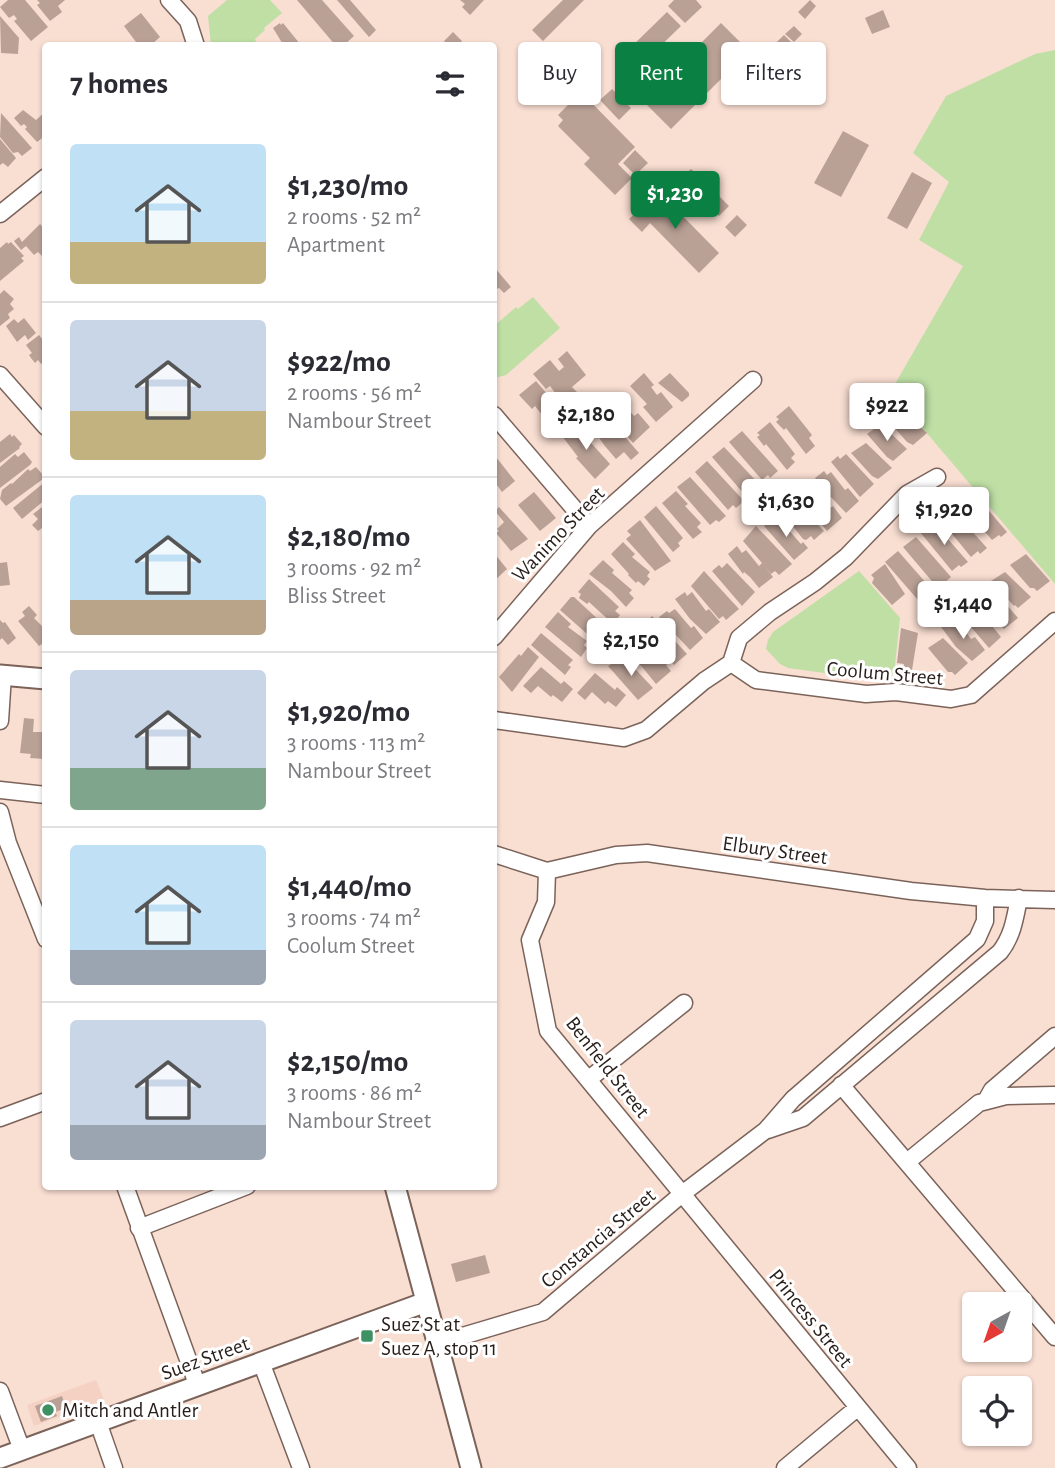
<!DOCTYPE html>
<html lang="en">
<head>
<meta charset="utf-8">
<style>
  :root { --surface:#fff; --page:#f7f7f7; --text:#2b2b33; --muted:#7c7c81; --line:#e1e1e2; --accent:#0b8043 }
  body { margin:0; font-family:"Alegreya Sans",sans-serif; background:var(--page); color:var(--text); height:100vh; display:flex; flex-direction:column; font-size:26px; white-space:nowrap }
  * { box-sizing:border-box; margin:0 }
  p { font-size:23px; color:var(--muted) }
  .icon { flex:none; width:38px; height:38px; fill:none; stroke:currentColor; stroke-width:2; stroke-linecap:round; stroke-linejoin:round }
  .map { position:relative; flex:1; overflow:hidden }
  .panel { position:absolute; left:42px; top:42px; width:455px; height:1148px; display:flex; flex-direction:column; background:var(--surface); border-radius:7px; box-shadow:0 2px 5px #0004 }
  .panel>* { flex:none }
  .banner { position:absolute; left:518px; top:42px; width:430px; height:63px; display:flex; gap:14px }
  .needle { width:46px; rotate:220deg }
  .tools { position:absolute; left:962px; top:1292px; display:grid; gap:14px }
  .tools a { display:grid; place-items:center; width:70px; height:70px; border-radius:7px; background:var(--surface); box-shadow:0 2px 5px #0004; font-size:35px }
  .price { position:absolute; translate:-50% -60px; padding:0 16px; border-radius:7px; background:#fff; color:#222; font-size:23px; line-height:46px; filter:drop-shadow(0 2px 4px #0008) }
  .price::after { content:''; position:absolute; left:50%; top:42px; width:21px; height:16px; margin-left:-10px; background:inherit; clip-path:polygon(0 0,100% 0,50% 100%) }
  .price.on { background:var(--accent); color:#fff }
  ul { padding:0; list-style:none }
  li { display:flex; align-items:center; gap:21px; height:175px; padding:0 28px }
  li+li { border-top:2px solid var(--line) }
  li span { display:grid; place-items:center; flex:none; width:196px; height:140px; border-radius:7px; color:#555 }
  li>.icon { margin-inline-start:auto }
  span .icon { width:84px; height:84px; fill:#fffc; stroke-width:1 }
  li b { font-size:30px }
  h2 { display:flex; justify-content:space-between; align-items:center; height:84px; padding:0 28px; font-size:30px }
  .tag { padding:0 24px; border-radius:7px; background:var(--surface); box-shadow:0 2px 5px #0004; font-size:24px; line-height:63px }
  .tag.on { background:var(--accent); color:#fff }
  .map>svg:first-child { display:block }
  .built { fill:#f4d1c3 }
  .green { fill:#bfdfa5 }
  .building { fill:#baa196 }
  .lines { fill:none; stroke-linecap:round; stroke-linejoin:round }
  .minor-casing { stroke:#7b635a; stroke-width:19 }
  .tertiary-casing { stroke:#7b635a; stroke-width:23 }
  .minor { stroke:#fff; stroke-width:16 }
  .tertiary { stroke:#fff; stroke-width:19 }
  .poi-dot { fill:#3e9163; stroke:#fff; stroke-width:2.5 }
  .labels { text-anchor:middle; stroke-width:6; stroke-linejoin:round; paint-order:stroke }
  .street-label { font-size:21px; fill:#271d19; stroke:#fff }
  .poi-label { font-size:21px; fill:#271d19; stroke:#fff; text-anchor:start }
</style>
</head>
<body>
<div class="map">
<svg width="1055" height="1468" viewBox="0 0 1055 1468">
  <rect width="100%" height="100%" fill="#f9ded2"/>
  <path class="built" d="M96,1380L104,1400L34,1426L27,1405Z"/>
  <path class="green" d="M227,0H270L282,13L264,28L265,30L255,39L256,42L252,45H211L208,16Z
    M1055,50V584L891,391L963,266L919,240L949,182L913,153L946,96L1035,54Z
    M533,297L560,328L506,375L495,378L494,326L516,307L518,309Z
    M859,571L900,618L894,674L868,679L788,668L780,664L766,649L768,640L773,632Z"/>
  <path class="building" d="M8,0H25L48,27L31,41L14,21L17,19L14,15L9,18L0,7Z
    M37,0H65L58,6L62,12L50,21L37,5L40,3Z
    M297,0H322L354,36L343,46H336Z
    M337,0H350L376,30L369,37Z
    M460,0H484L470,15L462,7L465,4Z
    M563,0H584L543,41L532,30Z
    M674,0H696L702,7L685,23L668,6Z
    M810,0L816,6L805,19L798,12Z
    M883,10L890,27L872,34L865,18Z
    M667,12L681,26L642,64L628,50Z
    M141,13L160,37L150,46H139L124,26Z
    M0,16L19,38L18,54L1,53Z
    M280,23L281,25L283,23L300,44L284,46L273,28Z
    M721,23L749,51L671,129L643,101Z
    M794,26L802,34L794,42L785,34Z
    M453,32L462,41L458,46H448L444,41Z
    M784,35L792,43L767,68L758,60Z
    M612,89L631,108L619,120L600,100Z
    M581,92L635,147L618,164L632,178L615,195L584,164L590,158L558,126L563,120L558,115Z
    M23,110L36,120L46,111V135L37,142L25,129L27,127L24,124L21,126L14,118Z
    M1,113L32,148L22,156L18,152L13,153L0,137Z
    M843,131L869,145L841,197L814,183Z
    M0,139L16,158L8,167L3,163L0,165Z
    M635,150L648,163L635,175L623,163Z
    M691,169L716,194L707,203L682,177Z
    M912,172L932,183L907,229L887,218Z
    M658,191L719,253L699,273L650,223L642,232L629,219Z
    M717,194L729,206L719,216L707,204Z
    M737,215L747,225L735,237L725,227Z
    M40,224L46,230L44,258L38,252L34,255L26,246L21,250L14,241L19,237L22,242Z
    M7,242L8,244L11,242L24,256L21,258L24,261L0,281V248Z
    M495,268L511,287L504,293L499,288L494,290Z
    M4,290L14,299L10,304L14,309L8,314L10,318L0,326V294Z
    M24,318L36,333L28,340L25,335L17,342L6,326L14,319L18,323Z
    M39,335L43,340L46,338V360L41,364L38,360L35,363L31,358L29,355L32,353L26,345Z
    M567,351L586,375L572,387L578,393L564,405L550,386L546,389L533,374L550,360L559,371L564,367L558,359Z
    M644,373L654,385L651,387L657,395L661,392L673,407L656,422L643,407L647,404L630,386Z
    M670,373L689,393V396L682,402L658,383Z
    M536,381L548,395L545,397L563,414L550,425L535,406L532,409L519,395Z
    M622,395L631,406L628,409L634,416L638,413L650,427L633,443L620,428L624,425L607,407Z
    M789,406L812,435L809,438L815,446L806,454L786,428L784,430L776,422L779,419L776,417Z
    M901,409L927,433L913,445L907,442L886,418Z
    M604,412L614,423L611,425L618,433L620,431L639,453L631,460L624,452L616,459L604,445L598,436L600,434L591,424Z
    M770,422L795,454L791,458L795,462L787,470L766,444L764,446L757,437L760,435L757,433Z
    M881,424L907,449L893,461L887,457L867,434Z
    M575,425L610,464L595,479L576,458L578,457L562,436Z
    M742,431L778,471L770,478L768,475L762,480L729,442Z
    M10,434L12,437L14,435L22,444L19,447L20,448L0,463V442Z
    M866,443L892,468L878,479L872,476L851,453Z
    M724,447L761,486L754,492L752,489L745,495L712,457Z
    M24,452L32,462L30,465L0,488V467L15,454L18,457Z
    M846,454L874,484L860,497L831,462L838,456L840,459Z
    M496,457L515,481L502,492L494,481V460Z
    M707,461L744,501L736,508L733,505L728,510L695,472Z
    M36,467L44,476L43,479L6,506L0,499L2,490L11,483L12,484L28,469L30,471Z
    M824,471L827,475L831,472L845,490L848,488L859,501L846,513L831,497L830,498L815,478Z
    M690,477L726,516L719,522L716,520L710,525L677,487Z
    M46,481V499L22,519L13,508Z
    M806,485L810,491L815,488L830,508L833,506L842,518L827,531L797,493Z
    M676,491L688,504L685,506L701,523L697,527L702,532L693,539L662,503Z
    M972,491L1007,532L1001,537L999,535L992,540L959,502Z
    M534,492L556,518L540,531L518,505Z
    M46,504V525L38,531L32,525L38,519L33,514Z
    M799,505L824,531L814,540L811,536L806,540L803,539L784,515Z
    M656,506L683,538L678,543L680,546L673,552L644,517Z
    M499,507L528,539L511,551L496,533L499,531L497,529L504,522L495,511Z
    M951,508L987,548L980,554L978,551L971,557L939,518Z
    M779,519L801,544L803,542L808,548L794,560L764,526L771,520L774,523Z
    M640,520L671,561L655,571L626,539L631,535L627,531Z
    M933,522L968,562L961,567L959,565L952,571L920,532Z
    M756,526L792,564L779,575L775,571L771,574L765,567L773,577L759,588L750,577L744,572L743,574L728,554L737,546L742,553L746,550L759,566L762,563L743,541Z
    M916,537L951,577L944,583L942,581L936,586L903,547Z
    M623,542L635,554L632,557L650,572L647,576L650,579L644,586L638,581L636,583L628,575L629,574L611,554Z
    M898,551L934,592L926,598L924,595L918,600L885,562Z
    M494,553L507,569L494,581Z
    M1026,554L1050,581L1037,591L1034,588H1030L1010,565Z
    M603,560L614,570L612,573L632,590L629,593L634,598L626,607L611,591L589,574Z
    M7,562L10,585L0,586V563Z
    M727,563L755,592L742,606L712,571L719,565L722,568Z
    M885,564L905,594L892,605L872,583L874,578L871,575Z
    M704,571L739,609L726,620L723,616L719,619L691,586Z
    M1005,572L1031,597L1018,608L1015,605L1014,606L991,581Z
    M589,579L619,607L615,611L620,615L613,624L589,602L587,604L579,598L581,594L578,592Z
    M982,588L985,592L989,589L1003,607L1006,604L1018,618L1004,629L998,624L988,615L973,595Z
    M685,592L687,596L692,592L706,611L709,609L720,622L706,634L690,619L675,599Z
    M571,597H574L603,624L598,630L601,632L594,640L560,610Z
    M975,605L1001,637L989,648L959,613L966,607L969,610Z
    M29,606L37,615L34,618L46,630V641L39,646L18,621L25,616L22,612Z
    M675,609L691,628L694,626L703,638L690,650L659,617L667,611L669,613Z
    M558,612L571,624L568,627L587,641L584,645L587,648L581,657L545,627Z
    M652,616L687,654L674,665L671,661L666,665L671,671L656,684L625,646L634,639L638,644L643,641L658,661L661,659L638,631Z
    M0,620L3,623L5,622L16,638L8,645L2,638L0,640Z
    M950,620L955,626L959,623L971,639L975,637L985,650L972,661L956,647L941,627Z
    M901,628L918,633L912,670L903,669L904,664L897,663Z
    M541,633L573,660L568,665L571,667L565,675L531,645Z
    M943,638L968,663L955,675L952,672H948L928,648Z
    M528,647L539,657L512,692L499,677L519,654L521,656Z
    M624,657L653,688L638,700L608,666Z
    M541,667L561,684L564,681L573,689L562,702L553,695L551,697L538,686L531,693L523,686Z
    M595,673L615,690L617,687L626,695L616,707L608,701L605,704L592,692L585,700L577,693Z
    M24,718L34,719L33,732H46L44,759L30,758L31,754L20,753Z
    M485,1255L490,1273L456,1282L451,1264Z
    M62,1396L66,1408L55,1412L57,1416L41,1422L35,1406Z"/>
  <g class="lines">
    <defs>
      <path id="minor" d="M169,0L188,21L196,46
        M0,214L46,177
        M0,375L46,427
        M494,415L589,526
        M494,637L589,526L753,380
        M731,663L756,680L866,694L896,692L951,699L971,695L1055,621
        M494,720L624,738L646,730L704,681L731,663L739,638L770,612L815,582L846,557L907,494L937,477
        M0,721L3,675
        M0,790L46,795
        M0,812L8,843L46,939
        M494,854L547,871L616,855L647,853L911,891L985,898L1055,900
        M547,871L546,902L530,940L548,1031L908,1468
        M589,1079L684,1003
        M841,1085L1055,1337
        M987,1099L992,1090L1055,1036
        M0,1118L46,1101
        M768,1130L803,1118L1000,952C1013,935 1015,918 1019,898
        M907,1162L979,1103L1006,1096L1055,1095
        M125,1186L197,1384
        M139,1228L247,1186
        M439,1343L543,1312L682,1194L766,1130L793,1099L977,939L985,921V898
        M261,1362L301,1468
        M0,1391L22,1450
        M98,1422L114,1468
        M785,1468L857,1408"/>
      <path id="tertiary" d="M0,675L46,679
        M395,1186L471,1468
        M0,1458L426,1302"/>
    </defs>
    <use href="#minor" class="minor-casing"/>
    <use href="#tertiary" class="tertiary-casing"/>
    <use href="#minor" class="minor"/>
    <use href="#tertiary" class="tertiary"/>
  </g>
  <g class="poi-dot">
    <rect x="360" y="1329" width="14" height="14" rx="3.5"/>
    <circle cx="48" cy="1410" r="7"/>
  </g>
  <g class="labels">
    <g class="street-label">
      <text transform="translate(558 534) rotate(-46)" y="7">Wanimo Street</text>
      <text transform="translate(885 673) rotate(5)" y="7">Coolum Street</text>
      <text transform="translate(775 850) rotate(8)" y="7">Elbury Street</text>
      <text transform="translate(608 1067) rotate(52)" y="7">Benfield Street</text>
      <text transform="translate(598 1238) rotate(-40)" y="7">Constancia Street</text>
      <text transform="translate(811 1318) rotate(51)" y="7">Princess Street</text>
      <text transform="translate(205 1358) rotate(-20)" y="7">Suez Street</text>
    </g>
    <g class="poi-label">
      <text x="381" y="1331">Suez St at<tspan x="381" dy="24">Suez A, stop 11</tspan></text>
      <text x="62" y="1417">Mitch and Antler</text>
    </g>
  </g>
</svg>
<div class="tools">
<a><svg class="needle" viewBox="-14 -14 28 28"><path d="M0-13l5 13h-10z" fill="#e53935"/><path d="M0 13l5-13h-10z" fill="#7c7c81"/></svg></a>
<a><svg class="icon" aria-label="locate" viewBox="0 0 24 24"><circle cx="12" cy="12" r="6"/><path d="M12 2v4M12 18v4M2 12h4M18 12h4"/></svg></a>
</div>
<b class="price on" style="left:675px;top:231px">$1,230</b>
<b class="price" style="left:887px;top:443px">$922</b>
<b class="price" style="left:586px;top:452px">$2,180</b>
<b class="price" style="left:786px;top:539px">$1,630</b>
<b class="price" style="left:944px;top:547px">$1,920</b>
<b class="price" style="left:963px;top:641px">$1,440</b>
<b class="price" style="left:631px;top:678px">$2,150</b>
<div class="banner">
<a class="tag">Buy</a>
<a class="tag on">Rent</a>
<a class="tag">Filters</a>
</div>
<section class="panel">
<h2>7 homes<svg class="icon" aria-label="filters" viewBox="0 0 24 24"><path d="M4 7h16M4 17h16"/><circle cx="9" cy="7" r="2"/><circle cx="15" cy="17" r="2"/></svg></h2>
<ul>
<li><span style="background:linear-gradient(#bfe0f5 70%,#c2b280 0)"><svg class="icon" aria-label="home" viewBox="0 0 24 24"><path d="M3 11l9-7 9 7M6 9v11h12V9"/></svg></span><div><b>$1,230/mo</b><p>2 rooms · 52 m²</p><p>Apartment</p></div></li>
<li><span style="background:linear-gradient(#c9d6e8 65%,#c2b280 0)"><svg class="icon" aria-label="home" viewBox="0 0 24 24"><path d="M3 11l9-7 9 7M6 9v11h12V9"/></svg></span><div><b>$922/mo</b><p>2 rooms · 56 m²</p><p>Nambour Street</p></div></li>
<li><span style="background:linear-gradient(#bfe0f5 75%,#b9a48a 0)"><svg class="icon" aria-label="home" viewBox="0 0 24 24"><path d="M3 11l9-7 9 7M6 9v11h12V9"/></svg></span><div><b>$2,180/mo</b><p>3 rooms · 92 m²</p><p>Bliss Street</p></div></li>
<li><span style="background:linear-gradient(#c9d6e8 70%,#7fa58c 0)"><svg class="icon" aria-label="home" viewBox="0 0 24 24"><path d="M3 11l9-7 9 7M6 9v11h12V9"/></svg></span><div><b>$1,920/mo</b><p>3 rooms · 113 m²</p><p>Nambour Street</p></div></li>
<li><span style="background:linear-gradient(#bfe0f5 75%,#9aa5b1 0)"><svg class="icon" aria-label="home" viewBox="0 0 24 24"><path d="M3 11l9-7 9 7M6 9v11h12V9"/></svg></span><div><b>$1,440/mo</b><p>3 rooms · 74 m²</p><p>Coolum Street</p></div></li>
<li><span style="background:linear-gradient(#c9d6e8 75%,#9aa5b1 0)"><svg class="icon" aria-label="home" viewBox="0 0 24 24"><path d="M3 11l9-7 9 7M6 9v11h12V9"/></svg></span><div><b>$2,150/mo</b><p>3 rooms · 86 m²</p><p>Nambour Street</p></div></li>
</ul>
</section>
</div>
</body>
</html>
